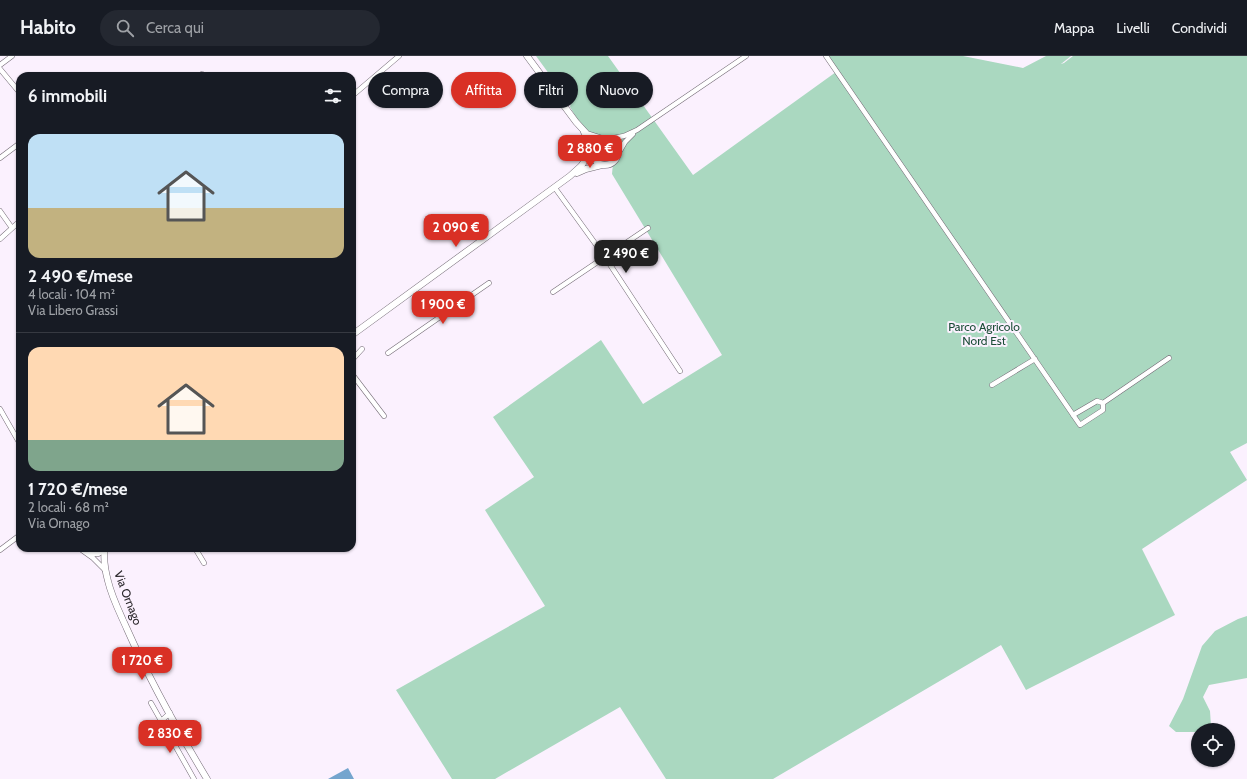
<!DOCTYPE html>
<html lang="it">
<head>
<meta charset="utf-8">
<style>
  :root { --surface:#171b24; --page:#242831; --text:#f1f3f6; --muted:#9ea1a6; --line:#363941; --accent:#d93025 }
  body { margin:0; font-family:Cabin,sans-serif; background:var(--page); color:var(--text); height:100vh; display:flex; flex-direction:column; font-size:15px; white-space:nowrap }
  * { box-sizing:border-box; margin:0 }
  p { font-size:13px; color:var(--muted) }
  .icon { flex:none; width:22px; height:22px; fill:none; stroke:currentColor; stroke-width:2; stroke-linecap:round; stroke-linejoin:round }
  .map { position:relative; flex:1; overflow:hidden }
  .side { position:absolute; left:16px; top:16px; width:340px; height:480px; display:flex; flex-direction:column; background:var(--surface); border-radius:12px; box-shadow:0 1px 3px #0004 }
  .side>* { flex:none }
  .banner { position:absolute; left:368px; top:16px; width:380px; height:36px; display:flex; gap:8px }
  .buttons { position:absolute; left:1191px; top:667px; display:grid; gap:8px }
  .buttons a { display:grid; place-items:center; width:44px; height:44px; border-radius:50%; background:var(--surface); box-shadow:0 1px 3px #0004; font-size:20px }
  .price { position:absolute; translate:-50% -34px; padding:0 9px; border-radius:8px; background:var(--accent); color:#fff; font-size:13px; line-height:26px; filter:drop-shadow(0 1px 2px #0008) }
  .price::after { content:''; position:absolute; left:50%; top:24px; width:12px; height:9px; margin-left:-6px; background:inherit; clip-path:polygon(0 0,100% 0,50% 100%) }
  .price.on { background:#222; color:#fff }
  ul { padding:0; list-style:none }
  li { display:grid; align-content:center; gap:8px; height:212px; padding:0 12px }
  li+li { border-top:1px solid var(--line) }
  li span { display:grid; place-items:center; height:124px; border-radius:12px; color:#555 }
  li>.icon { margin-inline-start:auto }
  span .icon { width:72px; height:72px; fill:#fffc; stroke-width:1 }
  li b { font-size:17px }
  h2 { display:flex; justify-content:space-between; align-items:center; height:48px; padding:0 12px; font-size:17px }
  .tag { padding:0 14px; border-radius:18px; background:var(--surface); box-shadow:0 1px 3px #0004; font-size:14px; line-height:36px }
  .tag.on { background:var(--accent); color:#fff }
  header { display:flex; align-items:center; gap:24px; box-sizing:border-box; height:56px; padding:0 20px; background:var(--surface); border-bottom:1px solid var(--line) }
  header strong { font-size:19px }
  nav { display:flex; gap:22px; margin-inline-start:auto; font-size:14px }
  .search { width:280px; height:36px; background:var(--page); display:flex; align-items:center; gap:10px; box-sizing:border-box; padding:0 14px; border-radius:22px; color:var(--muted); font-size:15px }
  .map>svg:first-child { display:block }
  .green { fill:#aad8c0 }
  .water { fill:#74a5ce }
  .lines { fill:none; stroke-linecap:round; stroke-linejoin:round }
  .minor-casing { stroke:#736a75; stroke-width:5.5 }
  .secondary-casing { stroke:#736a75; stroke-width:7 }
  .minor { stroke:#fff; stroke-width:4.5 }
  .secondary { stroke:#fff; stroke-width:6 }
  .labels { text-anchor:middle; stroke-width:4; stroke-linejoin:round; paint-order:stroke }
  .park-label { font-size:12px; fill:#1b4d37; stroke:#fbf1fe }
  .street-label { font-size:12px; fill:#2b282c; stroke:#fbf1fe }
</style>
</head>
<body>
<header>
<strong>Habito</strong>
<div class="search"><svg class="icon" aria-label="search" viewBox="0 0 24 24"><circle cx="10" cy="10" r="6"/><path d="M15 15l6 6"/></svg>Cerca qui</div>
<nav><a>Mappa</a><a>Livelli</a><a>Condividi</a></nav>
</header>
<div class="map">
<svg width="1247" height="723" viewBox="0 0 1247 723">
  <rect width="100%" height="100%" fill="#fbf1fe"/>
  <path class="green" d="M536,0H608L693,119L836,16L826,0H963L1023,12L1046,0H1071L1061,8L1064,7L1073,0H1247V387L1230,396L1247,424L1142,493L1175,559L1026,634L1001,589L773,723H666L620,651L495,723H452L396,634L545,550L485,454L534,421L493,361L601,284L643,348L722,299L612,118L613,107L611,103C605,107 600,106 596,100L595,93L570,51L573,40L568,30L555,26Z
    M1247,560V622L1209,629L1203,641L1210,655L1211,670L1202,674H1198L1196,676H1176L1169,670L1183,643L1202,590L1215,575L1238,563Z"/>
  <path class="water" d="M348,712L354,723H328Z"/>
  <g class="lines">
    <defs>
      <path id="minor" d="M826,0L1080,369L1103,354V347
        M0,9L12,0
        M0,13L20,37
        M198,20L202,18L208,20
        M352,40L399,0
        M608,83L624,80L637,74L746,0
        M618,98L625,86L633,78
        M0,102L20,87
        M555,132L605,201L680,315
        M0,155L12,172
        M0,183L20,165
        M553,236L648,172
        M388,297L489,227
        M352,304L362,293
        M352,318L384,360
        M992,329L1035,303
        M0,353L20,388
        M1073,359L1097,345L1103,347L1169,302
        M79,492L93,502L105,514
        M195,492L204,507
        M0,494L20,479
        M89,498H98L105,494
        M151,647L194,723
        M161,665L170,657"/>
      <path id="secondary" d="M527,0L576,66L587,78L603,83
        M584,76L589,85L592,94
        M592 96a13 13 0 1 1 26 0a13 13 0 1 1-26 0Z
        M577,117L586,113L602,109
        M352,279L570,120L581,110L592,95
        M105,492C103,503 105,514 108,525C112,542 120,557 127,573C150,625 178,675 207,723"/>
    </defs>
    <use href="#minor" class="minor-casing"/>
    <use href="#secondary" class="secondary-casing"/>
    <use href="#minor" class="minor"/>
    <use href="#secondary" class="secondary"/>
  </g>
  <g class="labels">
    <g class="park-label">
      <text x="984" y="275">Parco Agricolo<tspan x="984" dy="14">Nord Est</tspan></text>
    </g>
    <g class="street-label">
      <text transform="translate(128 542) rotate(69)" y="4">Via Ornago</text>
    </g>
  </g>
</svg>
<div class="buttons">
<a><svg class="icon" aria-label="locate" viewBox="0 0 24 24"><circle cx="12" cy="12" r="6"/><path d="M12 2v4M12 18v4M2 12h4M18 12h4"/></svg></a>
</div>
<b class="price" style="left:590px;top:113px">2 880 €</b>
<b class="price" style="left:456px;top:192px">2 090 €</b>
<b class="price on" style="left:626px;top:218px">2 490 €</b>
<b class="price" style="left:443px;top:269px">1 900 €</b>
<b class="price" style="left:142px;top:625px">1 720 €</b>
<b class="price" style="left:170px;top:698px">2 830 €</b>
<div class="banner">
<a class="tag">Compra</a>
<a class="tag on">Affitta</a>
<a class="tag">Filtri</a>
<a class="tag">Nuovo</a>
</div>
<section class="side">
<h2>6 immobili<svg class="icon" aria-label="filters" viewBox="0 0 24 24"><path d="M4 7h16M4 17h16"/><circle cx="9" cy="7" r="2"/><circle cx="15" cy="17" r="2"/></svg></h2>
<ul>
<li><span style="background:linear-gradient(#bfe0f5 60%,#c2b280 0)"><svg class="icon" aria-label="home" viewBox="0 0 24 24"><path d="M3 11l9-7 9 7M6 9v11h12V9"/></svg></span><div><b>2 490 €/mese</b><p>4 locali · 104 m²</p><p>Via Libero Grassi</p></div></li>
<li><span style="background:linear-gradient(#ffd9b3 75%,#7fa58c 0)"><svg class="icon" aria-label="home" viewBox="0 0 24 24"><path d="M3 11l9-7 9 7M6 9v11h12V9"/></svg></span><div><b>1 720 €/mese</b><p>2 locali · 68 m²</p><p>Via Ornago</p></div></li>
</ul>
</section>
</div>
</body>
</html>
